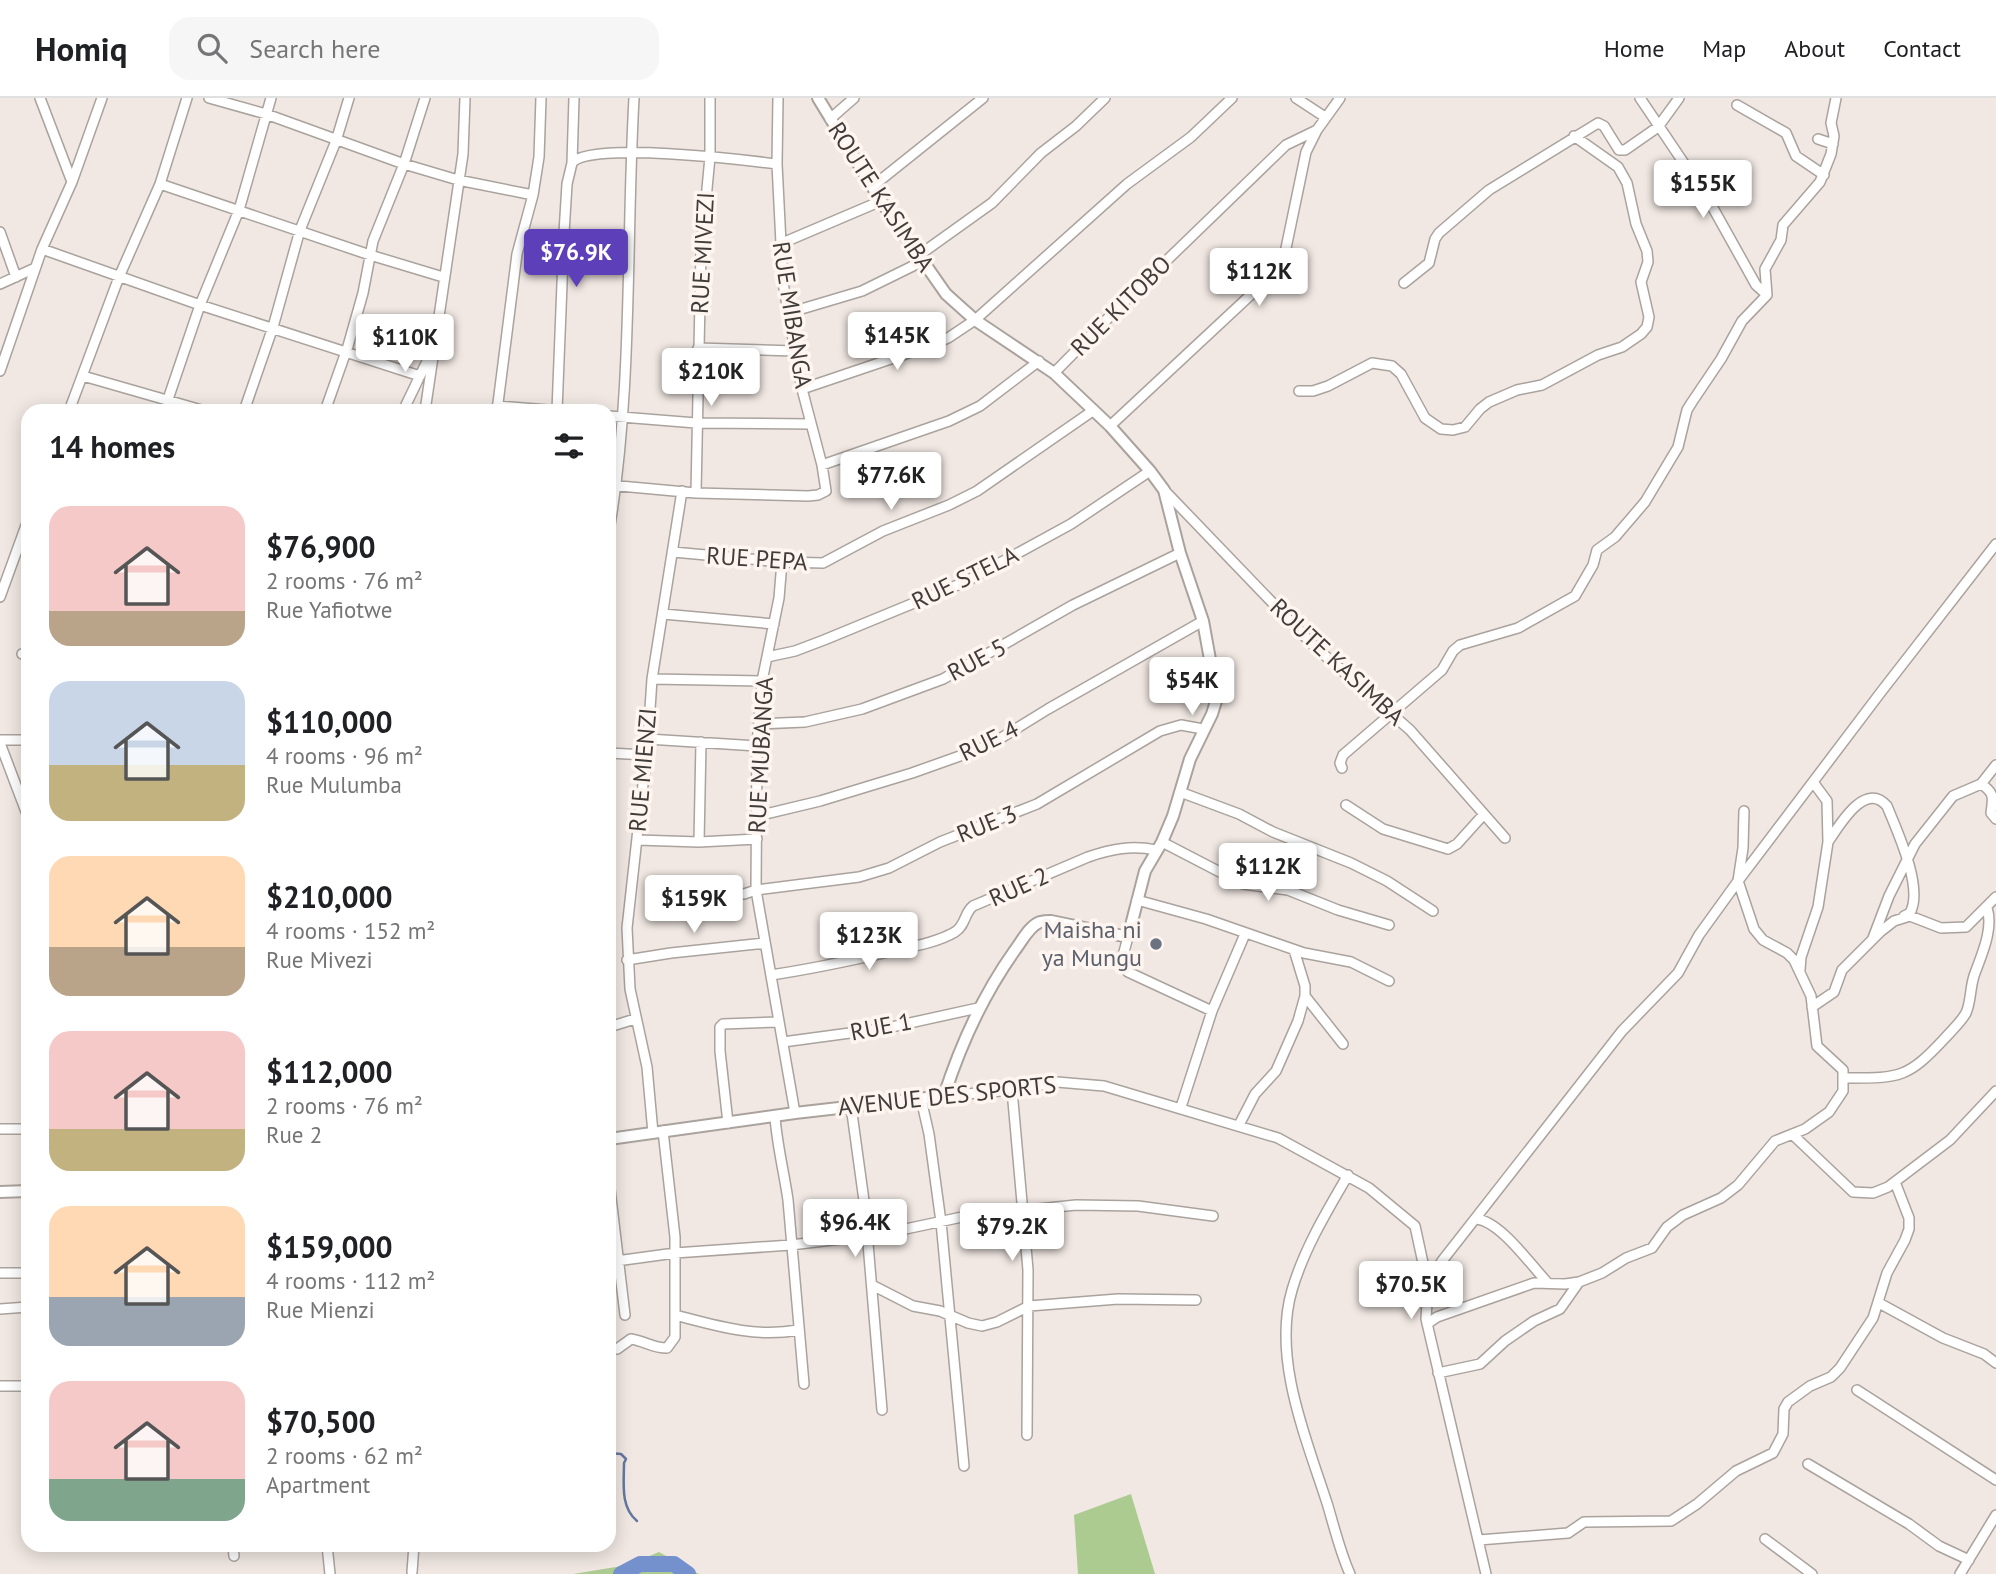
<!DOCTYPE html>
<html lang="en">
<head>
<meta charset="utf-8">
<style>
  :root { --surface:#fff; --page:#f6f6f6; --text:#202124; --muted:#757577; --line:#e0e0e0; --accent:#5d40b9 }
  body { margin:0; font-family:"PT Sans",sans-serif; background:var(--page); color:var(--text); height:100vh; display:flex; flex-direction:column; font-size:26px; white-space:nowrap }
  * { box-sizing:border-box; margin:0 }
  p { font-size:23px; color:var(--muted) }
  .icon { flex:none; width:38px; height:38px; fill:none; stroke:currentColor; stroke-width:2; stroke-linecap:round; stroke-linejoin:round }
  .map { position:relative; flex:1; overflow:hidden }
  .panel { position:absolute; left:21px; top:306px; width:595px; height:1148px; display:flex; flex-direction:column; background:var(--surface); border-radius:21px; box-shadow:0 4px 18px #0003 }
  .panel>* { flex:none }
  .price { position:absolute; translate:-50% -60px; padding:0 16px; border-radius:7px; background:#fff; color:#222; font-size:23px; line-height:46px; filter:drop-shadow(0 2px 4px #0008) }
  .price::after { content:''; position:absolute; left:50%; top:42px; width:21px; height:16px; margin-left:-10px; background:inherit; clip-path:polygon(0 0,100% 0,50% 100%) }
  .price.on { background:var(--accent); color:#fff }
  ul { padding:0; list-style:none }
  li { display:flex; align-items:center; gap:21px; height:175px; padding:0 28px }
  li span { display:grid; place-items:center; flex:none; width:196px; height:140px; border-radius:21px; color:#555 }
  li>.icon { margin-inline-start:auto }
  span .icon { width:84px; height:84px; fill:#fffc; stroke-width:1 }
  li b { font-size:30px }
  h2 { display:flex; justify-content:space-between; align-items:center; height:84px; padding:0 28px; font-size:30px }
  header { display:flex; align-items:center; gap:42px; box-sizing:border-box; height:98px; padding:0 35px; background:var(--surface); border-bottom:2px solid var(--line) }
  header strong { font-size:33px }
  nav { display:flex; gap:38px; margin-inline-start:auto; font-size:24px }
  .search { width:490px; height:63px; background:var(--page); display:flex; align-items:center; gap:18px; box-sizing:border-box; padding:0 24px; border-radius:21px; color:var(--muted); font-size:26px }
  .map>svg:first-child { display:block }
  .green { fill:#abcb90 }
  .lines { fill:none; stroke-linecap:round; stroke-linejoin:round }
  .stream { stroke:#6578a1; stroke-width:2.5 }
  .river { stroke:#7591cd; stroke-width:16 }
  .minor-casing { stroke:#aaa29d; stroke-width:12 }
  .tertiary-casing { stroke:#aaa29d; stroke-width:14 }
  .minor { stroke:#fff; stroke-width:9 }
  .tertiary { stroke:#fff; stroke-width:10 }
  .worship-dot { fill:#6b7280; stroke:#fef5f0; stroke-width:2.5 }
  .labels { text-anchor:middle; stroke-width:7; stroke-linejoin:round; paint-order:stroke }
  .street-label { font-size:24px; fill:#403c3a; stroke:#fef5f0 }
  .worship-label { font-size:24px; fill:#5b616d; stroke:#fef5f0; text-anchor:end }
</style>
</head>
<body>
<header>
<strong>Homiq</strong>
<div class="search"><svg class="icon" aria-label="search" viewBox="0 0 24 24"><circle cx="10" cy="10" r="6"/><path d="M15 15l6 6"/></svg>Search here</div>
<nav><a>Home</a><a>Map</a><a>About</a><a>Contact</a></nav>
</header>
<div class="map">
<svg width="1996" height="1476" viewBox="0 0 1996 1476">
  <rect width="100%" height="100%" fill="#f1e8e3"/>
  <path class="green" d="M1131,1396L1155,1476H1078L1074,1417Z
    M659,1454L699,1476H573L628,1467Z"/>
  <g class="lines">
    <path class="stream" d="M609,1355L621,1356L626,1361L624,1365C624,1385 620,1409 637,1423"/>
    <path class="river" d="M621,1476L640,1466H674L688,1476"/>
    <defs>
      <path id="minor" d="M40,0L72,84
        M209,0L266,16L404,66L458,82L533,97
        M1296,0L1325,19
        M1640,0L1708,101L1756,187L1767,197
        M1737,7L1786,35L1796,58L1824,77
        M830,21L854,0
        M1818,41L1833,46
        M572,65C589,43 745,62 777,66
        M160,86L370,157L443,179
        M873,88L983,0
        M0,134L16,179
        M780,146L881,103
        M42,151L200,207L420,278
        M918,158L992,105L1041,55L1076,28L1105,0
        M1404,185L1429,165L1435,141L1439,135L1489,92L1598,25L1604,28L1619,52H1625L1658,29L1679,0
        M0,186L35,170
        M788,215L862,193L921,164
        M698,250L795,253
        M0,273L42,151L72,84L102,0
        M1054,275L1132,196L1286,47L1317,32L1340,0
        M83,278L205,313
        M802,291L932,247L948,240L975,222L1127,86L1191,39L1232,0
        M1299,293H1313L1328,288L1372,265L1392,268L1401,276L1425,320L1441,331L1453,332L1465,329L1480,311L1489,304L1517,292L1542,287L1598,257L1622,249L1641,236L1647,229L1649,219L1641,184L1648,164L1647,153L1636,126L1627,85L1618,69L1574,38
        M497,308L561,313
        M69,313L119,179L160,86L187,0
        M164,313L200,207L239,112L271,0
        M244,313L273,229L300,132L336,43L349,0
        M325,313L348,248L363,195L373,143L404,66L425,0
        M403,313L429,259
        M425,313L463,56L465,0
        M497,313L517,156L533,97L539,59L541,0
        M557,313L564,135L567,86L572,65L574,0
        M609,318L696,325L811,326
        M1110,328L1272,177L1285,155L1306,54L1317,32
        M822,367L949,323L980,308L1039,263
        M609,387L696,395L808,398L818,397L826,393L822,367L802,291L783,185L777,66L778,0
        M1165,393L1314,548L1410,632L1505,740
        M696,395L701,154L710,59V0
        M609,433C633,293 626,143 634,0
        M673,454L782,464L823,465L883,433L949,407L977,393L1094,312
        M782,464L779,500L762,583L757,648L756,792L795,1015
        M0,499L28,422
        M663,516L774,526
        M22,556L28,557
        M767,559L795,553L824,542L965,484L1071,426L1150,373
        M652,581L762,583
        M759,626L805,624L862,611L943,581L1073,507L1180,455
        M648,641L757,648
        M0,642H28
        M0,645L28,719
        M609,655L646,657
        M1342,670L1340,665L1343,657L1442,572L1453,553L1460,547L1518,530L1575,498L1593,467L1597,452L1615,439L1645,404L1678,349L1687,312L1692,304L1721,261L1742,223L1767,197L1765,171L1781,142L1783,127L1820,84L1831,56L1834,38L1831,25L1836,0
        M1981,686C1995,695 1993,700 1991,715L1996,721
        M1180,694L1239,716L1273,734L1351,765L1387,783L1433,813
        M1346,707L1383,731L1448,751L1457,746L1484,716
        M757,718L820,703L912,675L988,648L1048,611L1203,523
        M637,742L699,744L757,741
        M699,744L701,644
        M1162,744L1243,786L1288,792L1338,812L1389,827
        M1828,744C1839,728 1865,682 1887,708C1897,733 1924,790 1910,815L1904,818
        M693,794L744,796L756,792L859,779L889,770L940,744L1037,706L1160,633L1181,627L1203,631
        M1137,802L1206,821L1304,855L1351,864L1389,883
        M1128,839L1121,865L1128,874L1212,913
        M1873,840L1889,798L1915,746L1953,698L1981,686L1996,667
        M627,862L671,855L765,845
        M1800,872L1801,859L1818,809L1828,744L1827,703L1813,684
        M771,877C811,871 849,863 888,854C910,849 936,845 955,834C966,827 964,815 973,808L1088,759C1111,751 1132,747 1156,752
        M1305,898L1343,946
        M1812,909L1834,894L1842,872L1880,834L1894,823L1910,818L1941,830L1966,829L1996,799
        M609,929L635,921
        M783,944L887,930L978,910
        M1845,980C1900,980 1907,981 1945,940C1952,932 1961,924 1966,915C1971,904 1970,890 1974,878C1981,858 1994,831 1987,810
        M1012,992L1028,1172L1027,1337
        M944,998L1012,992L1057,984L1104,988L1278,1040L1369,1090L1415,1128L1428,1188L1426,1221L1486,1476
        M921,1001L929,1036L941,1124L964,1368
        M851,1008L865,1110L882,1312
        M1181,1009L1212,913L1245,836
        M775,1019C777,1047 784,1074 788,1102L804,1286
        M728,1025L720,953V929L723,926L778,924
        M1239,1027L1255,996L1276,973L1298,923L1305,898V888L1294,852
        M0,1031H28
        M653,1035L647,969L630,891L627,830L648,641L652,581L682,393
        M1792,1036L1853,1094L1873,1095L1888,1089L1950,1042L1996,993
        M1348,1077C1327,1113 1304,1151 1292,1192C1272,1260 1306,1340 1327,1405C1334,1428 1340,1454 1350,1476
        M609,1083L625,1217
        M1476,1121C1500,1123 1530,1166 1547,1184
        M609,1164L675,1155L791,1147L882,1136L962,1119L1076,1107L1138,1108L1213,1118
        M0,1175H28
        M872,1187L913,1208L940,1213L968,1225L982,1228L997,1224L1029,1208L1118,1201L1196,1202
        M1428,1188L1442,1163L1622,933L1678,875L1699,837L1738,783L1743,750L1744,713
        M1879,1205L1943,1240L1984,1256L1996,1265
        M0,1211L28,1209
        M675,1217C717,1228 756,1240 798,1232
        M1427,1226L1437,1219L1534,1185L1565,1186L1579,1184L1602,1175L1626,1160L1652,1150L1667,1129L1683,1117L1721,1100L1738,1087L1775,1043L1805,1031L1829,1014L1843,993V972L1817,948L1811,898L1794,862L1787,855L1763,842L1754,831L1738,783L1881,594L1996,446
        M609,1251H617L631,1241C645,1243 652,1250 667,1250L675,1239V1139L663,1033
        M1438,1275L1480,1266L1505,1243L1534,1223L1560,1211L1579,1184
        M0,1288H28
        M1857,1292L1996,1382
        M1808,1366L1909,1426L1939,1448L1969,1462
        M1765,1441L1812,1476
        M1479,1442L1568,1435L1584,1424L1671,1423L1697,1406L1736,1373L1773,1355L1783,1336L1784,1311L1788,1304L1810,1288L1831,1279L1840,1270L1873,1220L1887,1175L1905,1142L1909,1131V1120L1895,1084
        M233,1447L234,1458
        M327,1447L330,1476
        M412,1474L414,1447
        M1960,1476L1996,1417"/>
      <path id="tertiary" d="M609,1041L795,1015L944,998C961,945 983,897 1015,852C1022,843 1029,828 1040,824C1044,823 1048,823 1051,823L1128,839L1145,773L1162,744L1173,718L1190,661L1212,616L1217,600L1203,523L1180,455L1164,392L1150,373L1110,328L1054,275L975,222L946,196L881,103L818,0
        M0,1094L28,1093"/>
    </defs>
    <use href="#minor" class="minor-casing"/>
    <use href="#tertiary" class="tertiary-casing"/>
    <use href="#minor" class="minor"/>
    <use href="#tertiary" class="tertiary"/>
  </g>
  <circle class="worship-dot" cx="1156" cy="846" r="7"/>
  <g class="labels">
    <g class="street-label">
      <text transform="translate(881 99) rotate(57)" y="8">ROUTE KASIMBA</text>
      <text transform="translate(703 155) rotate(-87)" y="8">RUE MIVEZI</text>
      <text transform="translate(1121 208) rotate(-45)" y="8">RUE KITOBO</text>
      <text transform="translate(792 217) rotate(81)" y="8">RUE MIBANGA</text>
      <text transform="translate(757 461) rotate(4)" y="8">RUE PEPA</text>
      <text transform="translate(965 480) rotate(-26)" y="8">RUE STELA</text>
      <text transform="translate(977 562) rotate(-28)" y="8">RUE 5</text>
      <text transform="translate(1337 564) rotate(43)" y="8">ROUTE KASIMBA</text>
      <text transform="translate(989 643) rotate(-26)" y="8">RUE 4</text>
      <text transform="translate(761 657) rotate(-87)" y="8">RUE MUBANGA</text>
      <text transform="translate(643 672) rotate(-85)" y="8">RUE MIENZI</text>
      <text transform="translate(987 726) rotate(-22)" y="8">RUE 3</text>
      <text transform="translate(1019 789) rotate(-24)" y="8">RUE 2</text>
      <text transform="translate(881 929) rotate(-11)" y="8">RUE 1</text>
      <text transform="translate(947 998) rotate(-6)" y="8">AVENUE DES SPORTS</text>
    </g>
    <g class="worship-label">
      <text x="1142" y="840">Maisha ni<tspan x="1142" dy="28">ya Mungu</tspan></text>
    </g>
  </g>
</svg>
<b class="price" style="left:1703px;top:122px">$155K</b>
<b class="price on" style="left:576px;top:191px">$76.9K</b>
<b class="price" style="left:1259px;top:210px">$112K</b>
<b class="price" style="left:897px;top:274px">$145K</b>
<b class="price" style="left:405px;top:276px">$110K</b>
<b class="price" style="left:711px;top:310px">$210K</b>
<b class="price" style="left:891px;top:414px">$77.6K</b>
<b class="price" style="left:1192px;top:619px">$54K</b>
<b class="price" style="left:1268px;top:805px">$112K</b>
<b class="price" style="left:694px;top:837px">$159K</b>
<b class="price" style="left:869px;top:874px">$123K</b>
<b class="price" style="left:855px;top:1161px">$96.4K</b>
<b class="price" style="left:1012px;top:1165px">$79.2K</b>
<b class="price" style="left:1411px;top:1223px">$70.5K</b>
<section class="panel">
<h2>14 homes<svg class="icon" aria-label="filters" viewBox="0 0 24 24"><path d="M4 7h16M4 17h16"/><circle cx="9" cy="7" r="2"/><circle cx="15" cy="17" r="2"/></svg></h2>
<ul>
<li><span style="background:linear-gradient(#f6c9c9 75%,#b9a48a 0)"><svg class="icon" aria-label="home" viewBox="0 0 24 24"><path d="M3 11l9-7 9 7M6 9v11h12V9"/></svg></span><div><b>$76,900</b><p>2 rooms · 76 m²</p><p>Rue Yafiotwe</p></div></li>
<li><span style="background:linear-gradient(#c9d6e8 60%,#c2b280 0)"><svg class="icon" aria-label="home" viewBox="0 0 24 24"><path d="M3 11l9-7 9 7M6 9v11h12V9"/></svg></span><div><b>$110,000</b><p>4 rooms · 96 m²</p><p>Rue Mulumba</p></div></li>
<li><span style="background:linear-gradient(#ffd9b3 65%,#b9a48a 0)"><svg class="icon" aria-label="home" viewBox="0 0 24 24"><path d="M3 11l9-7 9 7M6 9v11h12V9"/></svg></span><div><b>$210,000</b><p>4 rooms · 152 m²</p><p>Rue Mivezi</p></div></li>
<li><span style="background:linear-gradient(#f6c9c9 70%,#c2b280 0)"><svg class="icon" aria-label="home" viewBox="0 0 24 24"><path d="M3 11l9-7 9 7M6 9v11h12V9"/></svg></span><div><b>$112,000</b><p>2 rooms · 76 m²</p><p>Rue 2</p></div></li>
<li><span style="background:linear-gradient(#ffd9b3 65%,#9aa5b1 0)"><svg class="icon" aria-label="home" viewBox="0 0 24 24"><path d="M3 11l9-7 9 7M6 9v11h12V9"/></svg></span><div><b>$159,000</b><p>4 rooms · 112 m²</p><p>Rue Mienzi</p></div></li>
<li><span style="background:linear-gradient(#f6c9c9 70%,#7fa58c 0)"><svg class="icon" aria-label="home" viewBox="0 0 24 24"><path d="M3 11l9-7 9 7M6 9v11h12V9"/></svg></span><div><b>$70,500</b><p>2 rooms · 62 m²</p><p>Apartment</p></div></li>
</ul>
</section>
</div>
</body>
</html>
